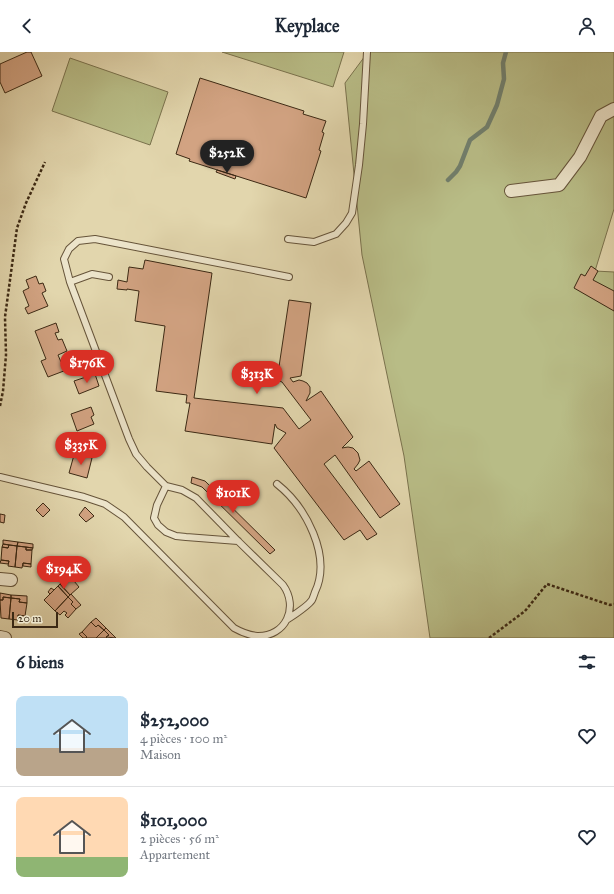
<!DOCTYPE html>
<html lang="fr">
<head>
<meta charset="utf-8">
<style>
  :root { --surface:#fff; --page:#f6f6f7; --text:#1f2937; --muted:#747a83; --line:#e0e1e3; --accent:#d93025 }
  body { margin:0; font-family:"IM FELL Great Primer",serif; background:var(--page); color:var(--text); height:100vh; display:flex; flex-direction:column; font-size:15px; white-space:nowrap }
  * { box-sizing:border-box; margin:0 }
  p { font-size:13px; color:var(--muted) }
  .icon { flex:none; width:22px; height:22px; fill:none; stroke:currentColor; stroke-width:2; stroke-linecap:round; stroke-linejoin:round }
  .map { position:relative; height:586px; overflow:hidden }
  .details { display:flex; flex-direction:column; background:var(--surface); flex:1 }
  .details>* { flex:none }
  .scale { position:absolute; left:12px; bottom:10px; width:46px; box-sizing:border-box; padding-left:4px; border:2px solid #3c2914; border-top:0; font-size:11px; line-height:14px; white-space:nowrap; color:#3c2914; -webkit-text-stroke:3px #ece4ca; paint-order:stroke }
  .price { position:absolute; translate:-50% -34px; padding:0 9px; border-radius:14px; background:var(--accent); color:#fff; font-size:13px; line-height:26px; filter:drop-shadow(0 1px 2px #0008) }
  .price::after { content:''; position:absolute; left:50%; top:24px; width:12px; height:9px; margin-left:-6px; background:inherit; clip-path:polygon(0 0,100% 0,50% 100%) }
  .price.current { background:#222; color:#fff }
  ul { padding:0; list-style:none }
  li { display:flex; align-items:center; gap:12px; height:100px; padding:0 16px }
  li+li { border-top:1px solid var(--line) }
  li span { display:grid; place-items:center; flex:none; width:112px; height:80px; border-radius:8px; color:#555 }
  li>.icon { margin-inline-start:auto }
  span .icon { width:48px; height:48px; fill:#fffc; stroke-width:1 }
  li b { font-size:17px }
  h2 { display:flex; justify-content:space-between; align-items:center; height:48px; padding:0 16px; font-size:17px }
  header { display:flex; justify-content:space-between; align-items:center; height:52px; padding:0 16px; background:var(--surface); font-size:18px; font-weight:700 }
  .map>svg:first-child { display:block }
  .green { fill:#b8bc86; stroke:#7a724d }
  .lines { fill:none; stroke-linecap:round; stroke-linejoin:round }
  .stream { stroke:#717f6d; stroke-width:4.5 }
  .building { fill:#d2a382; stroke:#3c2914 }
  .lane-casing { stroke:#66543a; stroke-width:8 }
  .street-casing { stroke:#66543a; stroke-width:14 }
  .path { stroke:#3c2914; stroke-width:2.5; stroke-dasharray:3 2; stroke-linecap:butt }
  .lane { stroke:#ece4ca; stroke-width:6 }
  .street { stroke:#ece4ca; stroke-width:12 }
</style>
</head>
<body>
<header><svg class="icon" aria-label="back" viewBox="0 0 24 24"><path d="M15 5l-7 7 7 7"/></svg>Keyplace<svg class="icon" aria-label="person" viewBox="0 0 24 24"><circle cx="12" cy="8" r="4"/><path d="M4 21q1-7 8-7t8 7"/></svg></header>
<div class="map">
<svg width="614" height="586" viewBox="0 0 614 586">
  <rect width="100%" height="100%" fill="#e2d6ad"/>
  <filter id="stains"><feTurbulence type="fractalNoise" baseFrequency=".005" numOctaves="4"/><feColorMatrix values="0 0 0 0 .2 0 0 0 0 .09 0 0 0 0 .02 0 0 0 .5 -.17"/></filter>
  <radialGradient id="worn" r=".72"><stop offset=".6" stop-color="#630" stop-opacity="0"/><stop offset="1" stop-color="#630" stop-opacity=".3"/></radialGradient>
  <path class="green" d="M222,0H344L333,35Z
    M368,0H614V157L595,219L614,220V586H430L404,404L362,203L345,31Z
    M70,6L168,40L150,93L52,59Z"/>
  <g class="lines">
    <path class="stream" d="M448,128L456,120L460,114L470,88L487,75L497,53L504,27L503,11L506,0"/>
  </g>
  <path class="building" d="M27,0H31L42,24L5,41L0,30V12Z
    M200,26L304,59L303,62L326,69L322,80L324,81L319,98L321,99L306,146L189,109L190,107L176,102Z
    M217,118L236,124L235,127L216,120Z
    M145,208L212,221L194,346L283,356L299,377L311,368L282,330L277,328L289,248L311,251L301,324L290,326L293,330L299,328L303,329L307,331L310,335V341L306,349L321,339L353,385L342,396L348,395L353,396L358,401L360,408L358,412L354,417L356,419L369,409L400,452L380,466L335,403L324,412L377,482L367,488L360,478L344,488L274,396L286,381L277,376L275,372L272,392L185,379L190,351H186L187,343L156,339L165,274L135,269L139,239L127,237V238L117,237L118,228L127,230L129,215L143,217Z
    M591,214L598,219L593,228L614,239V259L574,236L581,222L585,224Z
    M36,224L39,232L43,231L46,239L42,241L48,254L28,262L25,256L29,254L23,239L29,236L26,228Z
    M56,271L59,280L55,281L58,288L62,287L67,299L58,303L61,310L65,308L69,317L48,325L41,309L46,307L35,279Z
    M95,322L99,334L79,342L74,329Z
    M91,355L94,363L91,365L94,372L77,379L71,362Z
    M74,403L82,405V403L92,406L87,426L69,421Z
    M192,425L205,429L275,498L270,502L202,435L191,431Z
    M43,451L50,458L43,465L36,458Z
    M85,455L94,464L86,470L79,463Z
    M0,462L5,463L4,471L0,470Z
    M3,488L18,490L17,494L3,492Z
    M18,490L33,492V496L17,494Z
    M3,492L9,493L8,496L2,495Z
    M9,493L17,494L15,515L8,514L9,509L1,508L2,495L8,496Z
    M17,494L26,495V498H32L31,512L23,511L22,516L15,515Z
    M26,495L33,496L32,498H26Z
    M1,508L9,509L8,512L0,511Z
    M23,511L31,512V515L23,514Z
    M69,523L79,535L70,543L60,532Z
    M60,532L70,543L68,545L58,534Z
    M58,534L68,545L55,559L44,548Z
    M51,536L54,538L50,542L48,540Z
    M0,541L11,543V546L3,545V548H0Z
    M71,542L81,553L76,557L71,552L73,550L68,545Z
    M11,543L27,544V551L19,550L20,547L11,546Z
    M3,545L11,546L9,567L1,566L0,548H3Z
    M68,545L73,550L71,552L76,557L68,566L65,563L67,561L64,559L60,563L55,559Z
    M11,546L20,547L19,550L27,551L25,564L18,563V568L9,567Z
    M18,563L25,564V567L18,566Z
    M96,566L106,576L104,578L98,573L96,575L91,570Z
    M91,570L96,575L98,573L104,578L96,586H86L87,585L82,580Z
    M106,576L116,586L106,585L109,583L104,578Z
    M104,578L109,583L106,585L107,586H96Z
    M82,580L87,585L86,586H83L79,582Z"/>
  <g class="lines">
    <defs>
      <path id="lane" d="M288,187L314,190L336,182L346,171L352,161L359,113L363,72L367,0
        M70,230L64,207L69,197L78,189L95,187L289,225
        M0,425L84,445L105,452L124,465L234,576C241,580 248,583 257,584C286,585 299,555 283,533L238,489L196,446L182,438L166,434L147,415L136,402L129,387L70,230L92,222L109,225
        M277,432C306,455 332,504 315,540C314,543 313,546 312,548C308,554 294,563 288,567
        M166,434L157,453L154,466L158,473L166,480L176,484L186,485L238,489"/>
      <path id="street" d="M511,139L559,133L580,105L601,64L614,57
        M0,527L11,528
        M0,585L5,586"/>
    </defs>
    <use href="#lane" class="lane-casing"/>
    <use href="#street" class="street-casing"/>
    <path class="path" d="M0,354L3,339L6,303L5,265L17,176L26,151L45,110
      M489,586L525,559L547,532L610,553L614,552"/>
    <use href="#lane" class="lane"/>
    <use href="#street" class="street"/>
  </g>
  <rect width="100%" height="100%" filter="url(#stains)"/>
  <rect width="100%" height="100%" fill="url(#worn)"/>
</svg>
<div class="scale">20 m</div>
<b class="price current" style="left:227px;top:122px">$252K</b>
<b class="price" style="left:87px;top:332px">$176K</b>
<b class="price" style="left:257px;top:343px">$313K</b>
<b class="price" style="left:81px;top:414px">$335K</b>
<b class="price" style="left:233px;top:462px">$101K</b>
<b class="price" style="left:64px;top:538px">$194K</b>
</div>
<section class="details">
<h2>6 biens<svg class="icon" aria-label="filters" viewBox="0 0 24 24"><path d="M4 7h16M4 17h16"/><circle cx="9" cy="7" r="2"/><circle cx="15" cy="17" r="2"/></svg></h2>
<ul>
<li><span style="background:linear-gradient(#bfe0f5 65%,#b9a48a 0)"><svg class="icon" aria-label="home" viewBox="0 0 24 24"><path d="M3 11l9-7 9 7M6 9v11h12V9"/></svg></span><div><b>$252,000</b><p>4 pièces · 100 m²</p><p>Maison</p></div><svg class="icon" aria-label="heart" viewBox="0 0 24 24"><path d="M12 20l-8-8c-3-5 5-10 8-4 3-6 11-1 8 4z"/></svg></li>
<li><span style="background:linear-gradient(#ffd9b3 75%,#8fb573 0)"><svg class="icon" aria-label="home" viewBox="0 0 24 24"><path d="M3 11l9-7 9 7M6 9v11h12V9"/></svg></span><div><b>$101,000</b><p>2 pièces · 56 m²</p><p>Appartement</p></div><svg class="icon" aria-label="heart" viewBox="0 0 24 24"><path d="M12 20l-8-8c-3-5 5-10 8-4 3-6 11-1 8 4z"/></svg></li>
</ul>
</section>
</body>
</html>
